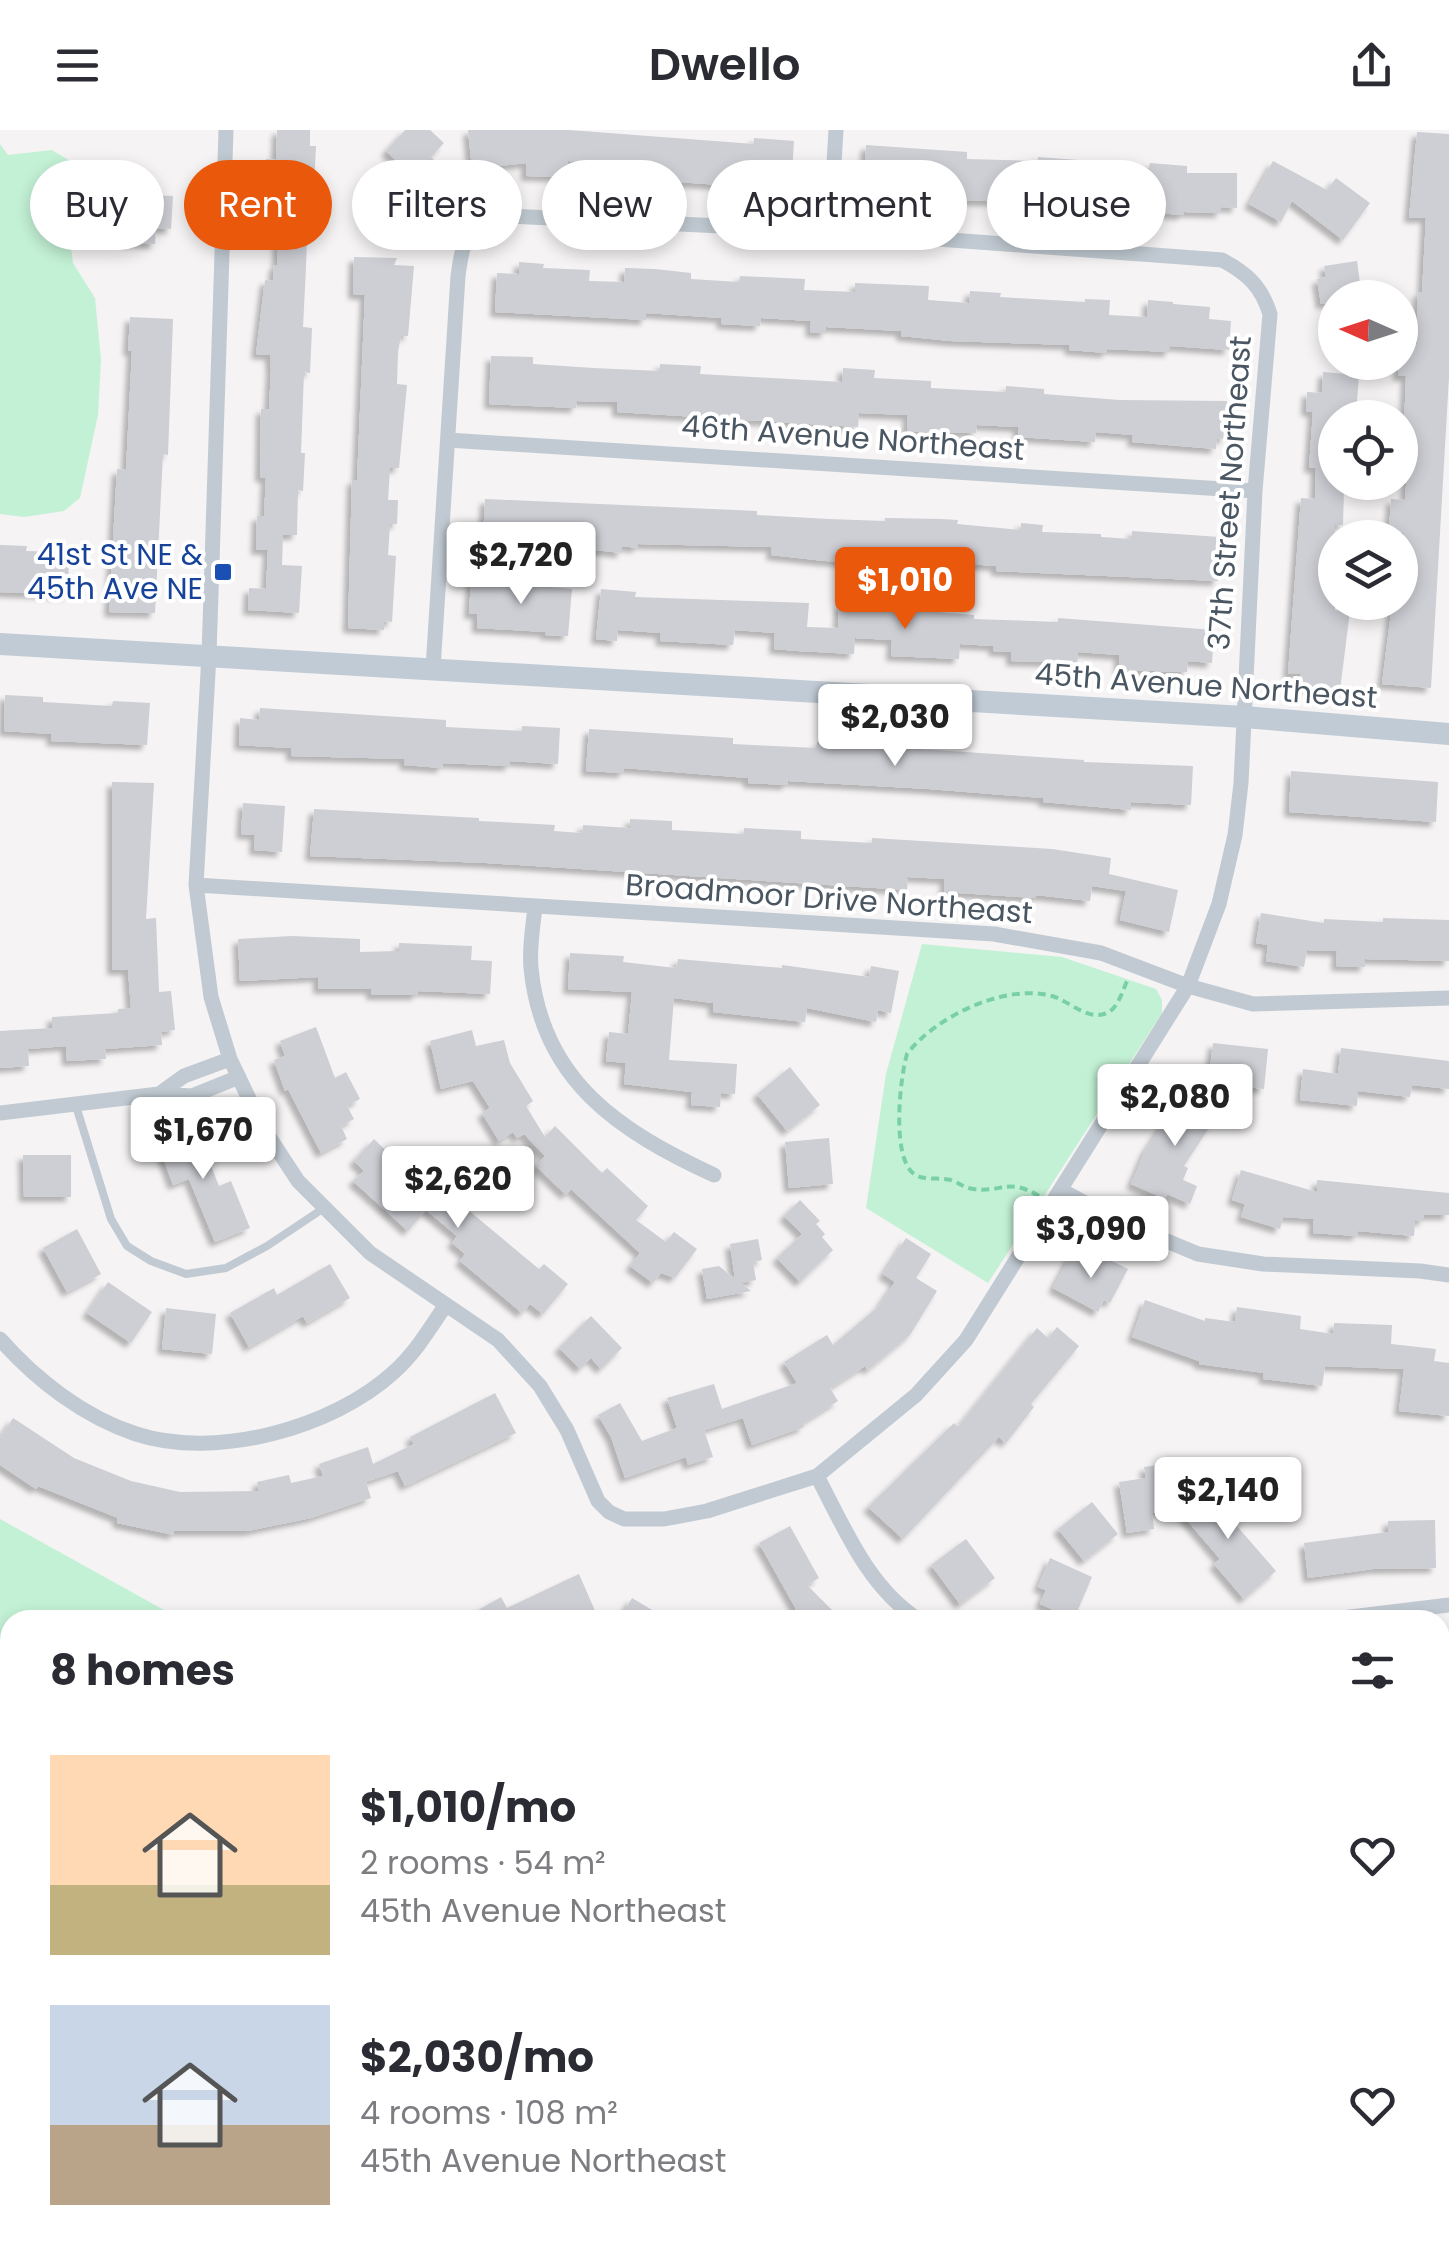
<!DOCTYPE html>
<html lang="en">
<head>
<meta charset="utf-8">
<style>
  :root { --surface:#fff; --page:#f7f7f7; --text:#2b2b33; --muted:#7c7c81; --accent:#ea580c }
  body { margin:0; font-family:Poppins,sans-serif; background:var(--page); color:var(--text); height:100vh; display:flex; flex-direction:column; font-size:38px; white-space:nowrap }
  * { box-sizing:border-box; margin:0 }
  p { font-size:32px; color:var(--muted) }
  .icon { flex:none; width:55px; height:55px; fill:none; stroke:currentColor; stroke-width:2; stroke-linecap:round; stroke-linejoin:round }
  .map { position:relative; flex:1; overflow:hidden }
  .details { position:absolute; left:0px; top:1480px; width:1450px; height:640px; display:flex; flex-direction:column; background:var(--surface); border-radius:30px 30px 0 0; box-shadow:0 5px 15px #0003 }
  .details>* { flex:none }
  .banner { position:absolute; left:30px; top:30px; width:1390px; height:90px; display:flex; gap:20px }
  .needle { width:65px; rotate:273deg }
  .fabs { position:absolute; left:1318px; top:150px; display:grid; gap:20px }
  .fabs a { display:grid; place-items:center; width:100px; height:100px; border-radius:50%; background:var(--surface); box-shadow:0 5px 15px #0003; font-size:50px }
  .price { position:absolute; translate:-50% -85px; padding:0 22px; border-radius:10px; background:#fff; color:#222; font-size:32px; line-height:65px; filter:drop-shadow(0 2px 5px #0008) }
  .price::after { content:''; position:absolute; left:50%; top:60px; width:30px; height:22px; margin-left:-15px; background:inherit; clip-path:polygon(0 0,100% 0,50% 100%) }
  .price.active { background:var(--accent); color:#fff }
  ul { padding:0; list-style:none }
  li { display:flex; align-items:center; gap:30px; height:250px; padding:0 50px }
  li span { display:grid; place-items:center; flex:none; width:280px; height:200px; border-radius:0px; color:#555 }
  li>.icon { margin-inline-start:auto }
  span .icon { width:120px; height:120px; fill:#fffc; stroke-width:1 }
  li b { font-size:42px }
  h2 { display:flex; justify-content:space-between; align-items:center; height:120px; padding:0 50px; font-size:42px }
  .tag { padding:0 35px; border-radius:45px; background:var(--surface); box-shadow:0 5px 15px #0003; font-size:35px; line-height:90px }
  .tag.active { background:var(--accent); color:#fff }
  header { display:flex; justify-content:space-between; align-items:center; height:130px; padding:0 50px; background:var(--surface); font-size:45px; font-weight:600 }
  .map>svg:first-child { display:block }
  .green { fill:#c3f1d5 }
  .water { fill:#90daee }
  .building { fill:#cdcfd5; filter:url(#shadow) }
  .lines { fill:none; stroke-linecap:round; stroke-linejoin:round }
  .path { stroke:#7ad0a6; stroke-width:4; stroke-dasharray:8 5; stroke-linecap:butt }
  .lane { stroke:#c1cad2; stroke-width:8 }
  .street { stroke:#c1cad2; stroke-width:15 }
  .secondary { stroke:#c1cbd6; stroke-width:22 }
  .transit-dot { fill:#1a4fb4; stroke:#fff; stroke-width:4 }
  .labels { text-anchor:middle; stroke-width:8; stroke-linejoin:round; paint-order:stroke }
  .street-label { font-size:30px; fill:#4a5661; stroke:#fff }
  .transit-label { font-size:30px; fill:#164399; stroke:#fff; text-anchor:end }
</style>
</head>
<body>
<header><svg class="icon" aria-label="menu" viewBox="0 0 24 24"><path d="M4 6h16M4 12h16M4 18h16"/></svg>Dwello<svg class="icon" aria-label="share" viewBox="0 0 24 24"><path d="M12 15V3M7 8l5-5 5 5M5 13v7h14v-7"/></svg></header>
<div class="map">
<svg width="1449" height="2120" viewBox="0 0 1449 2120">
  <defs>
    <filter id="shadow"><feDropShadow dx="-5" dy="5" stdDeviation="2.5" flood-color="#0004"/></filter>
  </defs>
  <rect width="100%" height="100%" fill="#f5f3f3"/>
  <path class="green" d="M0,14L8,25L52,20L70,31L69,100L73,133L95,168L101,230L98,285L80,368L64,381L24,387L0,384Z
    M922,814L1062,827L1156,859L1162,870V883L988,1153L866,1078L886,944Z
    M0,1389L182,1490H10V1773L0,1767Z
    M10,1856V2110H1440V1948L1449,1947V2120H0V1871Z"/>
  <path class="water" d="M753,2110H1079L1084,2120H760Z"/>
  <path class="building" d="M277,0H310V16H316L314,57H309L306,137L303,197L312,198L310,243L304,242L301,323H305L303,361L298,360L297,405H283L282,435L302,436L299,483L248,480L249,458L266,459L268,420H256L257,386H264L266,348L260,347L261,279H269L271,240L270,225L256,224L265,150L273,151L274,135H277L278,104H263L266,29L276,30Z
    M405,0H430L444,13L431,27L438,34L409,65L420,69L405,107L364,91L376,62L394,69L405,39L386,21Z
    M468,0H569L754,14V8L794,11L792,44L779,43L778,59L606,47L607,33L568,31V47L526,46V33L472,39Z
    M1417,2L1449,4V247L1431,558L1382,554L1392,475H1400L1404,403L1389,402L1391,369L1405,370L1410,298L1404,297L1406,246H1398L1400,213L1417,214L1418,162H1422L1426,88H1409Z
    M866,15L967,22V29L1038,31V27L1079,30V34L1149,38L1150,33L1187,36V43H1237V78L1221,77V83L1184,82L1183,85L1158,83L1160,67L1128,64H1115L1114,78L1054,76L1056,65L1018,62L1017,72L923,69L924,65L863,62Z
    M1273,31L1327,60L1336,48L1370,73L1343,110L1292,71L1281,92L1249,74Z
    M129,64L173,66L171,99L156,98L155,114L126,112Z
    M354,127L397,128L394,135L414,136L408,206H401L398,222L397,254L407,255L399,338H390L388,370H398L397,394H390L388,425L396,426L392,492L384,491V500L348,498L352,350H357L365,165L353,164Z
    M1357,131L1362,168H1335V172L1321,174L1317,149L1326,147L1324,136Z
    M519,132L544,134L543,138L590,140L589,151L624,152L625,138L655,139L691,143V149L739,152L740,146L805,149L804,160L855,162V153L929,156L928,170L969,173L970,161L1001,163L1000,167L1085,172V169L1110,170L1109,185L1147,187L1148,170L1173,172V174L1210,177L1209,189L1231,191L1229,220L1170,216V222L1107,219V223L1069,220L1070,215L951,211L901,206V201L826,197V203L810,202L811,191L761,188L760,196L721,194L722,188L646,183V190L495,182L497,143L519,144Z
    M130,187L173,189L168,325L163,324L155,483L109,482L117,339L126,340L132,221H128Z
    M491,226L533,227V234L593,238L660,241V234L701,236L700,244L842,252L843,238L875,240L874,248L931,251V258L1006,262V256L1044,259V264L1119,270L1227,271L1225,309L1217,308L1216,319L1132,312L1133,305L1096,302L1095,312L1018,307V297L977,295L976,303L907,301L908,285L859,283L858,297L617,282V272L577,271L576,278L489,274Z
    M1323,242L1359,245L1356,284L1335,283V357H1344L1343,395H1335V480L1350,481L1340,560L1300,557L1301,544H1288L1301,368L1315,369L1316,338H1309L1313,282L1306,281L1307,262L1322,263Z
    M485,369L757,381V385L828,389L885,391V388L941,389L958,390L957,394L1021,400V393L1043,395L1042,402L1101,404V407L1132,409V401L1220,407L1218,451L996,441V436L927,431V435L825,431L771,425L772,417L638,414V418L622,416V423L595,420L596,408L525,405V412L483,410Z
    M0,415L27,416L26,421L69,422L68,465L0,462Z
    M471,450L572,459L568,506L545,505L546,502L477,498V484H469Z
    M601,459L636,462L635,467L809,473L807,497L838,498L839,474L974,485V489L1058,492V488L1214,500L1212,533L1188,531L1187,542L1119,540V525L1078,522L1077,539L1048,537V532L1011,531V522L993,521L994,516L960,514L959,529L891,526L892,510L855,508L854,524L798,521L774,519L775,503L735,500L733,515L660,511L661,503L618,500L617,511L596,509Z
    M5,565L43,567V572L112,576L113,571L150,573L147,615L51,611L52,604L4,601Z
    M260,578L446,590V597L522,601V596L560,598L558,634L510,631V636L443,633L442,638L404,635L405,629L291,626V618L239,615L240,588L259,590Z
    M589,599L733,608V614L816,618L817,612L1084,630V632L1193,636L1191,675L1131,672V680L1043,672V668L929,659L788,651L787,655L748,653V648L624,638V643L586,641Z
    M1291,641L1438,652L1436,692L1289,682Z
    M112,652L154,653L146,789L156,788L159,862L171,861L175,900L161,902L162,915L105,919L106,929L67,931L66,916L28,919L29,936L0,938V901L52,898V887L118,883V879L131,878L128,840H112Z
    M243,673L285,676L282,722L254,720L255,705L241,704Z
    M314,679L479,688V691L555,695L554,701L582,703L583,695L630,698V689L672,691V700L744,704V698L801,701V709L872,713V708L1052,719L1111,728L1109,744L1178,760L1169,802L1120,790L1126,761L1092,756L1090,771L1036,765V768L944,762L945,749L908,747L907,760L487,733L310,726Z
    M1261,783L1324,793V789L1383,792V788L1449,790V831L1365,829V837L1336,836L1337,821L1307,820L1304,837L1266,831L1268,815L1256,813Z
    M292,806L360,809V822L399,821V813L472,816L471,830L492,831L490,864L418,861L417,865H371V859H318V847L240,851L238,809Z
    M570,823L624,826L623,832L676,838L678,829L782,838V835L869,847L871,836L899,841L891,883L878,880L876,892L807,878L805,892L713,882V873L674,868L669,930L737,934L735,964L721,963L720,977L691,975L692,962L624,954L626,933L606,931L609,902L628,904L632,862L568,859Z
    M316,897L335,948L346,942L360,969L347,976L354,989L341,996L347,1009L321,1023L288,959L285,961L274,930L285,926L280,911Z
    M472,900L476,916L504,910L510,933L533,971L526,976L545,1007L555,996L602,1043L607,1038L648,1076L636,1090L666,1112L674,1102L697,1119L675,1148L661,1143L653,1153L630,1136L640,1123L571,1059L566,1065L536,1036L545,1026L524,1004L517,1008L513,1002L499,1011L482,983L490,978L473,951L441,959L430,911Z
    M1213,913L1268,919L1264,959L1223,954L1224,941L1210,939Z
    M1341,918L1449,931V959L1412,955L1410,967L1358,961L1357,976L1300,970L1303,939L1338,944Z
    M790,937L820,975L787,1001L757,964Z
    M1185,959L1220,981L1184,1036L1188,1038L1183,1050L1197,1056L1190,1074L1167,1064L1165,1069L1131,1054L1145,1021Z
    M194,993L219,1056L231,1051L250,1098L215,1112L189,1049L173,1055L156,1008Z
    M829,1008L833,1054L789,1058L785,1012Z
    M374,1009L425,1059L432,1050L539,1139L544,1134L568,1154L543,1184L530,1174L522,1183L460,1131L465,1124L452,1113L457,1106L426,1080L408,1101L353,1051L364,1041L354,1031Z
    M23,1025H71V1067H24Z
    M1241,1040L1317,1062V1050L1449,1063V1085H1424V1091L1415,1090L1414,1106L1358,1101V1106L1313,1103L1314,1089L1283,1087L1280,1099L1241,1087L1245,1074L1232,1070Z
    M800,1070L820,1091L816,1094L825,1104L822,1107L833,1120L800,1152L777,1128L802,1104L784,1086Z
    M77,1099L101,1144L67,1162L43,1118Z
    M906,1108L931,1124L916,1148L937,1161L910,1205L868,1240L865,1236L830,1258L838,1271L803,1293L804,1297L752,1315L743,1288L704,1300L713,1327L688,1335L686,1327L625,1348L611,1307L598,1285L620,1273L642,1311L677,1298L667,1268L714,1254L722,1279L797,1253L784,1232L827,1205L833,1215L879,1176L895,1152L883,1144Z
    M758,1109L762,1130L753,1132L756,1150L741,1153L751,1161L707,1169L702,1139L719,1136L735,1149L730,1114Z
    M1071,1124L1096,1137L1102,1126L1128,1139L1110,1173L1104,1170L1098,1182L1053,1158Z
    M330,1134L350,1168L307,1193L303,1186L249,1217L230,1183L274,1158L277,1165Z
    M108,1152L152,1182L131,1213L87,1183Z
    M1145,1170L1205,1191V1188L1235,1192L1237,1177L1301,1186L1300,1199L1333,1204L1334,1193L1392,1195L1391,1214L1436,1219L1434,1231L1449,1233V1286L1399,1281L1404,1239L1325,1236L1322,1256L1263,1249L1264,1243L1199,1234V1231L1132,1207Z
    M166,1178L216,1184L212,1224L162,1219Z
    M591,1186L622,1218L601,1239L591,1228L580,1239L559,1218Z
    M1057,1197L1079,1216L1031,1274L1034,1277L1006,1313L999,1307L903,1409L868,1377L954,1293L958,1297L1037,1198L1048,1208Z
    M495,1263L516,1303L405,1356L398,1341L366,1352L371,1368L311,1388L248,1401H174V1405L117,1393L118,1388L38,1356L36,1359L0,1335V1308L13,1288L74,1328L131,1351L180,1362L259,1361L257,1352L289,1345L291,1353L323,1346L319,1334L368,1317L373,1334L414,1314L410,1307Z
    M1172,1333L1179,1379L1152,1383L1154,1399L1127,1403L1119,1352L1146,1348L1144,1337Z
    M1212,1354L1242,1390L1236,1395L1276,1441L1244,1469L1214,1434L1220,1429L1180,1382Z
    M1092,1372L1118,1404L1084,1431L1058,1399Z
    M1435,1390L1436,1438L1373,1439L1308,1448L1304,1413L1388,1402V1391Z
    M790,1396L819,1448L807,1455L842,1490H784L796,1479L759,1413Z
    M966,1409L995,1448L960,1474L931,1435Z
    M1050,1428L1092,1447L1074,1489L1040,1474L1046,1460L1038,1457Z
    M579,1444L596,1483L579,1490H461L501,1467L507,1478Z
    M632,1468L669,1490H619Z"/>
  <g class="lines">
    <path class="path" d="M1039,1066C1007,1047 1003,1063 973,1059C965,1058 959,1053 951,1050C940,1047 924,1051 914,1044C891,1027 900,948 907,924C935,887 1005,853 1052,866C1070,871 1089,893 1109,882C1119,876 1123,859 1128,849"/>
    <path class="lane" d="M76,976L111,1089L127,1116L151,1131L186,1144L226,1138L267,1116L324,1078
      M0,1602L10,1607
      M0,1753L10,1758
      M1440,2017L1449,2012
      M718,2110L725,2120"/>
    <path class="street" d="M226,0L209,525L196,755L211,867L230,929L262,996L298,1051L370,1123L498,1210L540,1256L567,1300L598,1371L609,1382L624,1389H664L707,1381L817,1346L916,1265L966,1210L1188,856L1219,774L1235,705L1241,653L1255,361L1270,184C1261,156 1248,144 1222,130L830,101L508,86C467,92 463,109 458,146L433,539
      M830,101L836,0
      M448,310L1255,361
      M196,755L994,804L1101,823L1188,856L1253,874L1449,868
      M535,777C533,796 529,818 531,838C542,951 619,1001 714,1045
      M159,964L184,946L230,929
      M0,983L159,964L192,966L239,947
      M1061,1060L1121,1092L1198,1124L1263,1134L1420,1141L1449,1145
      M0,1209C36,1250 84,1287 136,1304C216,1330 333,1298 394,1242C415,1223 429,1200 445,1176
      M817,1346C845,1399 868,1457 919,1490
      M1326,1490L1449,1475
      M1440,1822L1449,1821"/>
    <path class="secondary" d="M0,514L1244,587L1449,604"/>
  </g>
  <rect class="transit-dot" x="213" y="432" width="20" height="20" rx="5"/>
  <g class="labels">
    <g class="street-label">
      <text transform="translate(853 308) rotate(4)" y="10">46th Avenue Northeast</text>
      <text transform="translate(1230 363) rotate(-86)" y="10">37th Street Northeast</text>
      <text transform="translate(1206 556) rotate(4)" y="10">45th Avenue Northeast</text>
      <text transform="translate(829 769) rotate(4)" y="10">Broadmoor Drive Northeast</text>
    </g>
    <g class="transit-label">
      <text x="203" y="435">41st St NE &amp;<tspan x="203" dy="34">45th Ave NE</tspan></text>
    </g>
  </g>
</svg>
<div class="fabs">
<a><svg class="needle" viewBox="-14 -14 28 28"><path d="M0-13l5 13h-10z" fill="#e53935"/><path d="M0 13l5-13h-10z" fill="#7c7c81"/></svg></a>
<a><svg class="icon" aria-label="locate" viewBox="0 0 24 24"><circle cx="12" cy="12" r="6"/><path d="M12 2v4M12 18v4M2 12h4M18 12h4"/></svg></a>
<a><svg class="icon" aria-label="layers" viewBox="0 0 24 24"><path d="M12 4l9 5-9 5-9-5zM3 14l9 5 9-5"/></svg></a>
</div>
<b class="price" style="left:521px;top:477px">$2,720</b>
<b class="price active" style="left:905px;top:502px">$1,010</b>
<b class="price" style="left:895px;top:639px">$2,030</b>
<b class="price" style="left:1175px;top:1019px">$2,080</b>
<b class="price" style="left:203px;top:1052px">$1,670</b>
<b class="price" style="left:458px;top:1101px">$2,620</b>
<b class="price" style="left:1091px;top:1151px">$3,090</b>
<b class="price" style="left:1228px;top:1412px">$2,140</b>
<div class="banner">
<a class="tag">Buy</a>
<a class="tag active">Rent</a>
<a class="tag">Filters</a>
<a class="tag">New</a>
<a class="tag">Apartment</a>
<a class="tag">House</a>
</div>
<section class="details">
<h2>8 homes<svg class="icon" aria-label="filters" viewBox="0 0 24 24"><path d="M4 7h16M4 17h16"/><circle cx="9" cy="7" r="2"/><circle cx="15" cy="17" r="2"/></svg></h2>
<ul>
<li><span style="background:linear-gradient(#ffd9b3 65%,#c2b280 0)"><svg class="icon" aria-label="home" viewBox="0 0 24 24"><path d="M3 11l9-7 9 7M6 9v11h12V9"/></svg></span><div><b>$1,010/mo</b><p>2 rooms · 54 m²</p><p>45th Avenue Northeast</p></div><svg class="icon" aria-label="heart" viewBox="0 0 24 24"><path d="M12 20l-8-8c-3-5 5-10 8-4 3-6 11-1 8 4z"/></svg></li>
<li><span style="background:linear-gradient(#c9d6e8 60%,#b9a48a 0)"><svg class="icon" aria-label="home" viewBox="0 0 24 24"><path d="M3 11l9-7 9 7M6 9v11h12V9"/></svg></span><div><b>$2,030/mo</b><p>4 rooms · 108 m²</p><p>45th Avenue Northeast</p></div><svg class="icon" aria-label="heart" viewBox="0 0 24 24"><path d="M12 20l-8-8c-3-5 5-10 8-4 3-6 11-1 8 4z"/></svg></li>
</ul>
</section>
</div>
</body>
</html>
